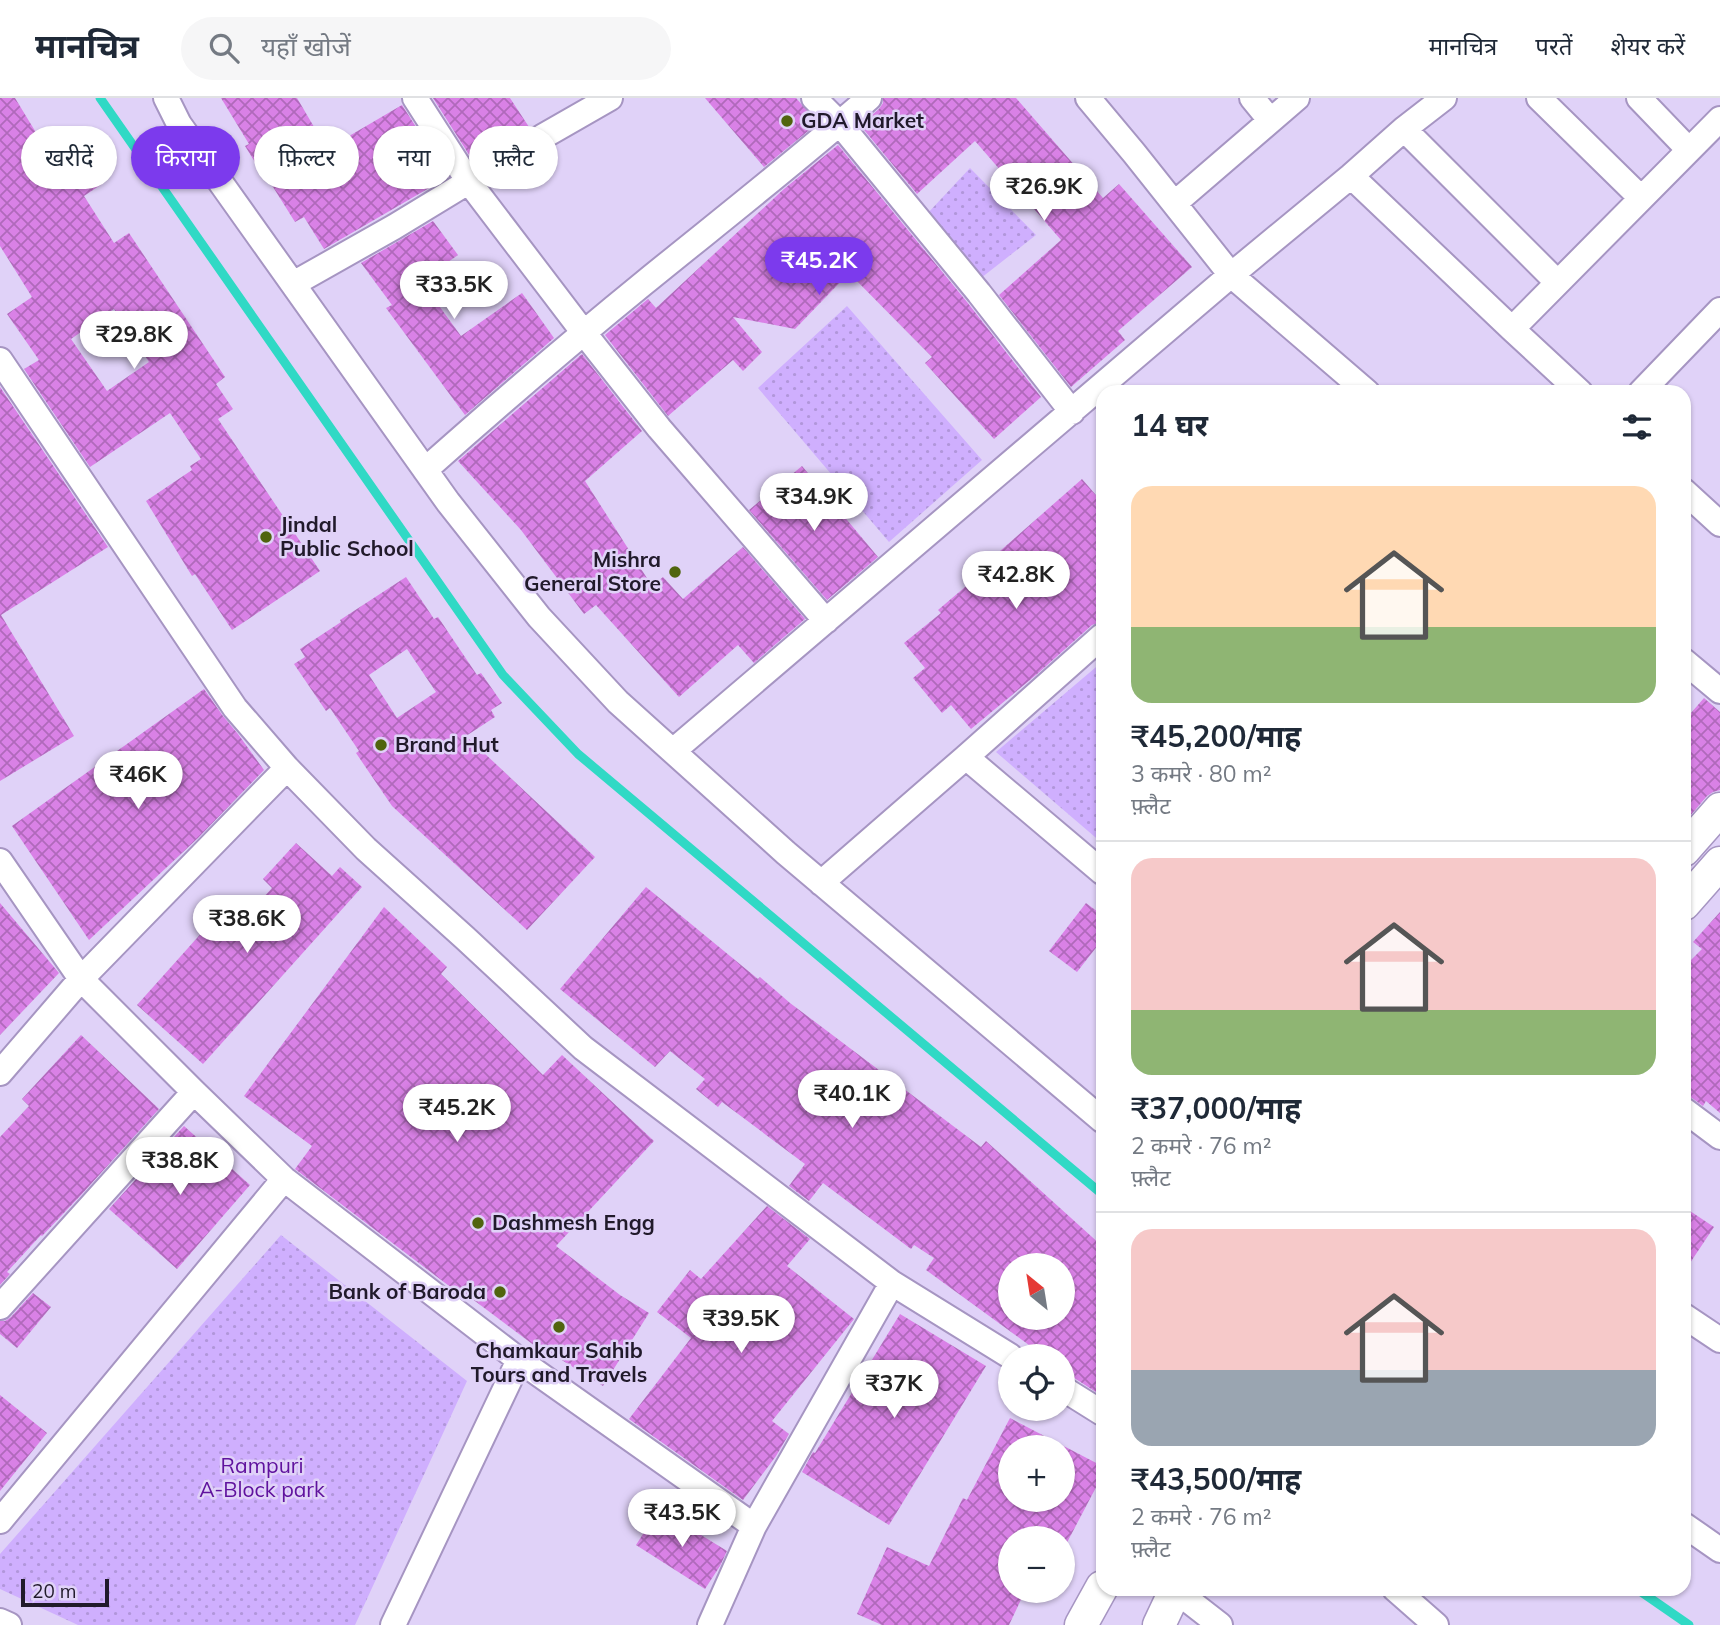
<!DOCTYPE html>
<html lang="hi">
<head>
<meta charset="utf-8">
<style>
  :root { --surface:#fff; --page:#f6f6f7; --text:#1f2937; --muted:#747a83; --line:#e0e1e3; --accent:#7c3aed }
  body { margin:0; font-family:Mulish,"Noto Sans Devanagari",sans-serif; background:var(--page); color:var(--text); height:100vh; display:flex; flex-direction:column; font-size:26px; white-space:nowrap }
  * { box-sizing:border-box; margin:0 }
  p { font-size:23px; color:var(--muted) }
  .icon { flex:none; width:38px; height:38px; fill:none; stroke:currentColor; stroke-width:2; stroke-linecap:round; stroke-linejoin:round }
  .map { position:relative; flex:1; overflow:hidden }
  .sheet { position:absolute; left:1096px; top:287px; width:595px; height:1211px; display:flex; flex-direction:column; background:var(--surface); border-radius:21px; box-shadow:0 2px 5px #0004 }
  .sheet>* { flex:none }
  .banner { position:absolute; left:21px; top:28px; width:665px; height:63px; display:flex; gap:14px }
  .needle { width:46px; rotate:330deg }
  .buttons { position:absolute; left:998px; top:1155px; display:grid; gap:14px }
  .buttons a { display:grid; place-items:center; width:77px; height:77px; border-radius:50%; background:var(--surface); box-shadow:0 2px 5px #0004; font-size:35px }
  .scale { position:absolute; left:21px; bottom:18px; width:88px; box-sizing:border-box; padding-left:7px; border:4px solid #211a2b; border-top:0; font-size:19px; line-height:24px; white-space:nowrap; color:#211a2b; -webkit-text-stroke:5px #e0d2f8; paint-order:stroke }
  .price { position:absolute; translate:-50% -60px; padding:0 16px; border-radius:24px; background:#fff; color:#222; font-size:23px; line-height:46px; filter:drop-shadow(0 2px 4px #0008) }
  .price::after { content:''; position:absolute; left:50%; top:42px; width:21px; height:16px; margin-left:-10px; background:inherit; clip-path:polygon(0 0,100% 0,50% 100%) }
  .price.on { background:var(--accent); color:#fff }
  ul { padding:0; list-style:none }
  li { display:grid; align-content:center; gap:14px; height:371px; padding:0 35px }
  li+li { border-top:2px solid var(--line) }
  li span { display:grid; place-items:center; height:217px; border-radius:21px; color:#555 }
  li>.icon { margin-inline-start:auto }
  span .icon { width:126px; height:126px; fill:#fffc; stroke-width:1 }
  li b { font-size:30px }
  h2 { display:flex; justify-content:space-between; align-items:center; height:84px; padding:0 35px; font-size:30px }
  .pill { padding:0 24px; border-radius:32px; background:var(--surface); box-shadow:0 2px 5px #0004; font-size:24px; line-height:63px }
  .pill.on { background:var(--accent); color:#fff }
  header { display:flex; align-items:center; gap:42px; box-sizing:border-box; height:98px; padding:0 35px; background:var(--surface); border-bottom:2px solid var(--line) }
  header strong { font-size:33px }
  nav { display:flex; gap:38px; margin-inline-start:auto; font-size:24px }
  .search { width:490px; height:63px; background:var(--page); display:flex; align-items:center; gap:18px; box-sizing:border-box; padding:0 24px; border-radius:38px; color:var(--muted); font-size:26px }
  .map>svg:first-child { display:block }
  .grass { fill:url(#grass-dots) }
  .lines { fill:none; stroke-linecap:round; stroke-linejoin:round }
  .stream { stroke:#30d9c5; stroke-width:9 }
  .building { fill:url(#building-cross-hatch); fill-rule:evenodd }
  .minor-casing { stroke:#a695c2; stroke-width:28 }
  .tertiary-casing { stroke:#a695c2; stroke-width:35 }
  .minor { stroke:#fff; stroke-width:24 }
  .tertiary { stroke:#fff; stroke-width:32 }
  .poi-dot { fill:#50640e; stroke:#e0d2f8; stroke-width:2.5 }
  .labels { text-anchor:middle; stroke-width:5; stroke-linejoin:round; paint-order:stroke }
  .poi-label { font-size:21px; font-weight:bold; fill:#211a2b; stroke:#e0d2f8; text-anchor:start }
  .park-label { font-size:21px; fill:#60139e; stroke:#e0d2f8 }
</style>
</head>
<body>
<header>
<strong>मानचित्र</strong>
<div class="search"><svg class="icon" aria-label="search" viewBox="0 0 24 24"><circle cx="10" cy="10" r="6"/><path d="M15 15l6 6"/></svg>यहाँ खोजें</div>
<nav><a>मानचित्र</a><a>परतें</a><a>शेयर करें</a></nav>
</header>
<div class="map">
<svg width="1720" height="1527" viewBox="0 0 1720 1527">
  <defs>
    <pattern id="grass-dots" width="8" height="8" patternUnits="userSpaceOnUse" patternTransform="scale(1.75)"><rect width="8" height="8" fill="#cfaffe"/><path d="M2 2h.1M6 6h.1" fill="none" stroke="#b196da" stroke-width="1.8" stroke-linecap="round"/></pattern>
    <pattern id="building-cross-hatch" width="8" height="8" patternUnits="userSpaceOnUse" patternTransform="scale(1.75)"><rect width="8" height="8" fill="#d981e6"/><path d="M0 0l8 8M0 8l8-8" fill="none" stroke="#b069bb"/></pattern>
  </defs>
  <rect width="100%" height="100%" fill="#e0d2f8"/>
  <path class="grass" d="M970,70L1036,137L981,180L927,116Z
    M847,208L982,362L889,444L758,290Z
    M1102,564V745L996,654Z
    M281,1137L467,1283L355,1527H78L0,1491V1456Z"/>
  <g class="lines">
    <path class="stream" d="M100,0L503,577L578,656L1102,1096
      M1637,1491L1689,1527"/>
  </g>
  <path class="building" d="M0,0H15L46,51L71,36L102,86L84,98L114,145L129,135L225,279L216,286L233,311L218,321L320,473L232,532L195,476L192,478L146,403L192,372L190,368L201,361L170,315L90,369L24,271L39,262L7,216L32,199L0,148ZM114,211L149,264L107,293L71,241Z
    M221,0H297L327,51L402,7L448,79L324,151L304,119L295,124L268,81L266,82L245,48L249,46Z
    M433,0H510L529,29L473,63Z
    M705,0H796L818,25L764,69Z
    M883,0H1016L1103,100L1119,86L1192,169L1118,233L1125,242L1071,289L999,197L1061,142L975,43L917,96L860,27L879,11L883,5Z
    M838,47L967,204L1041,299L994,341L925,265L932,259L849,175L795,231L733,219L762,254L743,273L733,262L668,318L605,237L648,201L656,210L784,91Z
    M433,123L458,157L421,183L461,238L522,195L554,240L465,317L386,210L392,207L361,165Z
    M582,256L642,333L585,383L652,488L663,479L683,501L743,449L805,521L754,565L738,547L679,599L596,507L584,516L521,432L458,363Z
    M0,289L108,449L1,517L74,638L0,683Z
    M802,368L878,459L827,502L749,412Z
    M1082,381L1102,404V524L1092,527L1036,577L971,631L951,607L942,615L913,580L925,570L904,545L941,515L938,512L978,478L975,475Z
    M406,479L434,521L438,519L477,577L481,575L502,605L491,612L495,619L466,638L595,759L527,832L392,708L356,655L359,653L330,610L326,613L294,566L305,559L300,551L341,524L340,522ZM407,551L436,594L397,620L369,577Z
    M204,591L223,618L238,636L264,672L198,740L89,842L12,728Z
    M1704,600L1720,614V692L1713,694L1707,698L1684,725V623Z
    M296,745L332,778L340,769L362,789L203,966L137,907L214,821L230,836L272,790L263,781Z
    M646,789L758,881L760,879L790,905L981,1049L986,1043L1102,1148V1298L1062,1272V1258H1044L926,1172L934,1160L914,1147L911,1151L823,1085L809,1103L789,1088L805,1066L722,1004L718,1009L696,991L705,981L670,953L655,969L560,891ZM1010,1167H1062V1220H1010Z
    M0,805L59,875L0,937Z
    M1086,805L1102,817V842L1077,874L1049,853Z
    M384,809L447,869L441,876L543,977L562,957L654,1043L556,1148L620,1197L649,1215L603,1288L549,1254L547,1257L463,1194L461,1197L295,1071L312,1048L244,998Z
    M1720,814V1015L1706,1003L1703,1008L1692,1000L1684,997V869L1702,851L1693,844Z
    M81,937L159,1011L81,1097L42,1138L41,1137L7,1174L10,1176L0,1187V1039L29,1008L22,1001Z
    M184,1028L250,1087L177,1171L109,1111Z
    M767,1108L810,1141L787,1168L854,1221L772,1323L789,1336L776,1358L743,1402L629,1321L691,1240L657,1214L690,1172L701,1181Z
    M1684,1109L1714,1129L1684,1174Z
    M33,1195L51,1209L17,1250L0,1236V1223H5L11,1219Z
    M900,1216L986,1268L889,1427L802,1374L813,1354L815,1355Z
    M0,1297L47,1335L0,1393Z
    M1010,1320L1102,1368V1378L1062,1454V1440H1010V1493H1025L1009,1527H882L857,1516L887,1449L929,1468L963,1400L967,1402ZM1010,1349H1062V1402H1010Z
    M659,1411L727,1453L720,1468L705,1491L636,1447Z"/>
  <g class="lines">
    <defs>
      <path id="minor" d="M166,0L179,26L448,404L539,519L618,604L786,755L1102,1022
        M415,0L469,84L584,235L659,330L826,523
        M814,0L840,26L979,195L1072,314
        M1088,0L1134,55L1231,177L1367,294
        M1252,0L1270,22
        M1539,0L1641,100
        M1639,0L1689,52
        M1404,31L1557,184
        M1351,78L1512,231L1580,294
        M1175,105L1297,0
        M293,186L394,129L542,39L610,0
        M1512,231L1720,21
        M0,262L235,610L287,670L366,751L465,840L583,950L892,1185L1010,1258
        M1641,294L1720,212
        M425,372C497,308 569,246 644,185C719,124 796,64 869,0
        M1684,393L1720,426
        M1684,563L1720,593
        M673,653L1231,177L1351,78L1404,31L1444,0
        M966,659L1102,774
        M0,763L81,881L194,994L284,1081L519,1262L754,1428
        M821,785L966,659L1102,538
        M0,975L81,881L287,670
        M1684,1012L1720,1039
        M0,1209L194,994
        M1684,1218L1720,1242
        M1062,1290L1102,1315
        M0,1423L284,1081
        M1684,1427L1720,1452
        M1395,1491L1436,1527
        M1175,1492L1220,1527
        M0,1523L9,1527
        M393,1527L519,1262
        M710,1527L754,1428L892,1185"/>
      <path id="tertiary" d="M1684,752L1720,711
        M1684,806L1720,765
        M1081,1527L1102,1489
        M1159,1527L1176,1491"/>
    </defs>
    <use href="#minor" class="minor-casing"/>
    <use href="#tertiary" class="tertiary-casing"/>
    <use href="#minor" class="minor"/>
    <use href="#tertiary" class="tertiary"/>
  </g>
  <g class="poi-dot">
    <circle cx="787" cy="23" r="7"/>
    <circle cx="266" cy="439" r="7"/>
    <circle cx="675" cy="474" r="7"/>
    <circle cx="381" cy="647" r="7"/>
    <circle cx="478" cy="1125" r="7"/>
    <circle cx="500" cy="1194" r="7"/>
    <circle cx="559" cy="1229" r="7"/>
  </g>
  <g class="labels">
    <g class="poi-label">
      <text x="801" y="30">GDA Market</text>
      <text x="280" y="434">Jindal<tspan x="280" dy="24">Public School</tspan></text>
      <text x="661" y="469" text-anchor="end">Mishra<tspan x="661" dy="24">General Store</tspan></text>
      <text x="395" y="654">Brand Hut</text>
      <text x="492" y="1132">Dashmesh Engg</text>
      <text x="486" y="1201" text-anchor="end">Bank of Baroda</text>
      <text x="559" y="1260" text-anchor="middle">Chamkaur Sahib<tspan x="559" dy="24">Tours and Travels</tspan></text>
    </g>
    <g class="park-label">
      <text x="262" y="1375">Rampuri<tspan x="262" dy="24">A-Block park</tspan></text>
    </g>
  </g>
</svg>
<div class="buttons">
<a><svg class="needle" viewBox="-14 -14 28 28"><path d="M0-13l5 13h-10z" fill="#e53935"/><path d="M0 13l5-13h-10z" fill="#747a83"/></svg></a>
<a><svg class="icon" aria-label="locate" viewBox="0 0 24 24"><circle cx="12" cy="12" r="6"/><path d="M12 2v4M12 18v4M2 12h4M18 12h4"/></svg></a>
<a>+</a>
<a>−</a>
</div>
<div class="scale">20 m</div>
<b class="price" style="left:1044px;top:125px">₹26.9K</b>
<b class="price on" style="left:819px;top:199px">₹45.2K</b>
<b class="price" style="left:454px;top:223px">₹33.5K</b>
<b class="price" style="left:134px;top:273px">₹29.8K</b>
<b class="price" style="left:814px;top:435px">₹34.9K</b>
<b class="price" style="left:1016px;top:513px">₹42.8K</b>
<b class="price" style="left:138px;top:713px">₹46K</b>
<b class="price" style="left:247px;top:857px">₹38.6K</b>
<b class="price" style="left:852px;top:1032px">₹40.1K</b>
<b class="price" style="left:457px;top:1046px">₹45.2K</b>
<b class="price" style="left:180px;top:1099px">₹38.8K</b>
<b class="price" style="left:741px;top:1257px">₹39.5K</b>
<b class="price" style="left:894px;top:1322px">₹37K</b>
<b class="price" style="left:682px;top:1451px">₹43.5K</b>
<div class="banner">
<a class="pill">खरीदें</a>
<a class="pill on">किराया</a>
<a class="pill">फ़िल्टर</a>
<a class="pill">नया</a>
<a class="pill">फ़्लैट</a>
</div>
<section class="sheet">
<h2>14 घर<svg class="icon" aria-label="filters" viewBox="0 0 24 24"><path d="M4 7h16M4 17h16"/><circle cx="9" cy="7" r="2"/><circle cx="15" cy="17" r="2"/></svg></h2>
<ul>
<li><span style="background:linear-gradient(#ffd9b3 65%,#8fb573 0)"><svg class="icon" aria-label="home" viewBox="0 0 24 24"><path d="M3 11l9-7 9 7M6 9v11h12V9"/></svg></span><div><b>₹45,200/माह</b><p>3 कमरे · 80 m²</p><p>फ़्लैट</p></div></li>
<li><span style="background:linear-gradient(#f6c9c9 70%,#8fb573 0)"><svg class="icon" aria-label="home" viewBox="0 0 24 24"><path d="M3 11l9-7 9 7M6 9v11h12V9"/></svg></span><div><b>₹37,000/माह</b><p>2 कमरे · 76 m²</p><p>फ़्लैट</p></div></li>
<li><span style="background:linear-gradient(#f6c9c9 65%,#9aa5b1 0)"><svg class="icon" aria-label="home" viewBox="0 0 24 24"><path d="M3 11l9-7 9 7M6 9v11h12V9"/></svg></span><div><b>₹43,500/माह</b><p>2 कमरे · 76 m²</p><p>फ़्लैट</p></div></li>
</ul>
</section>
</div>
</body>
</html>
